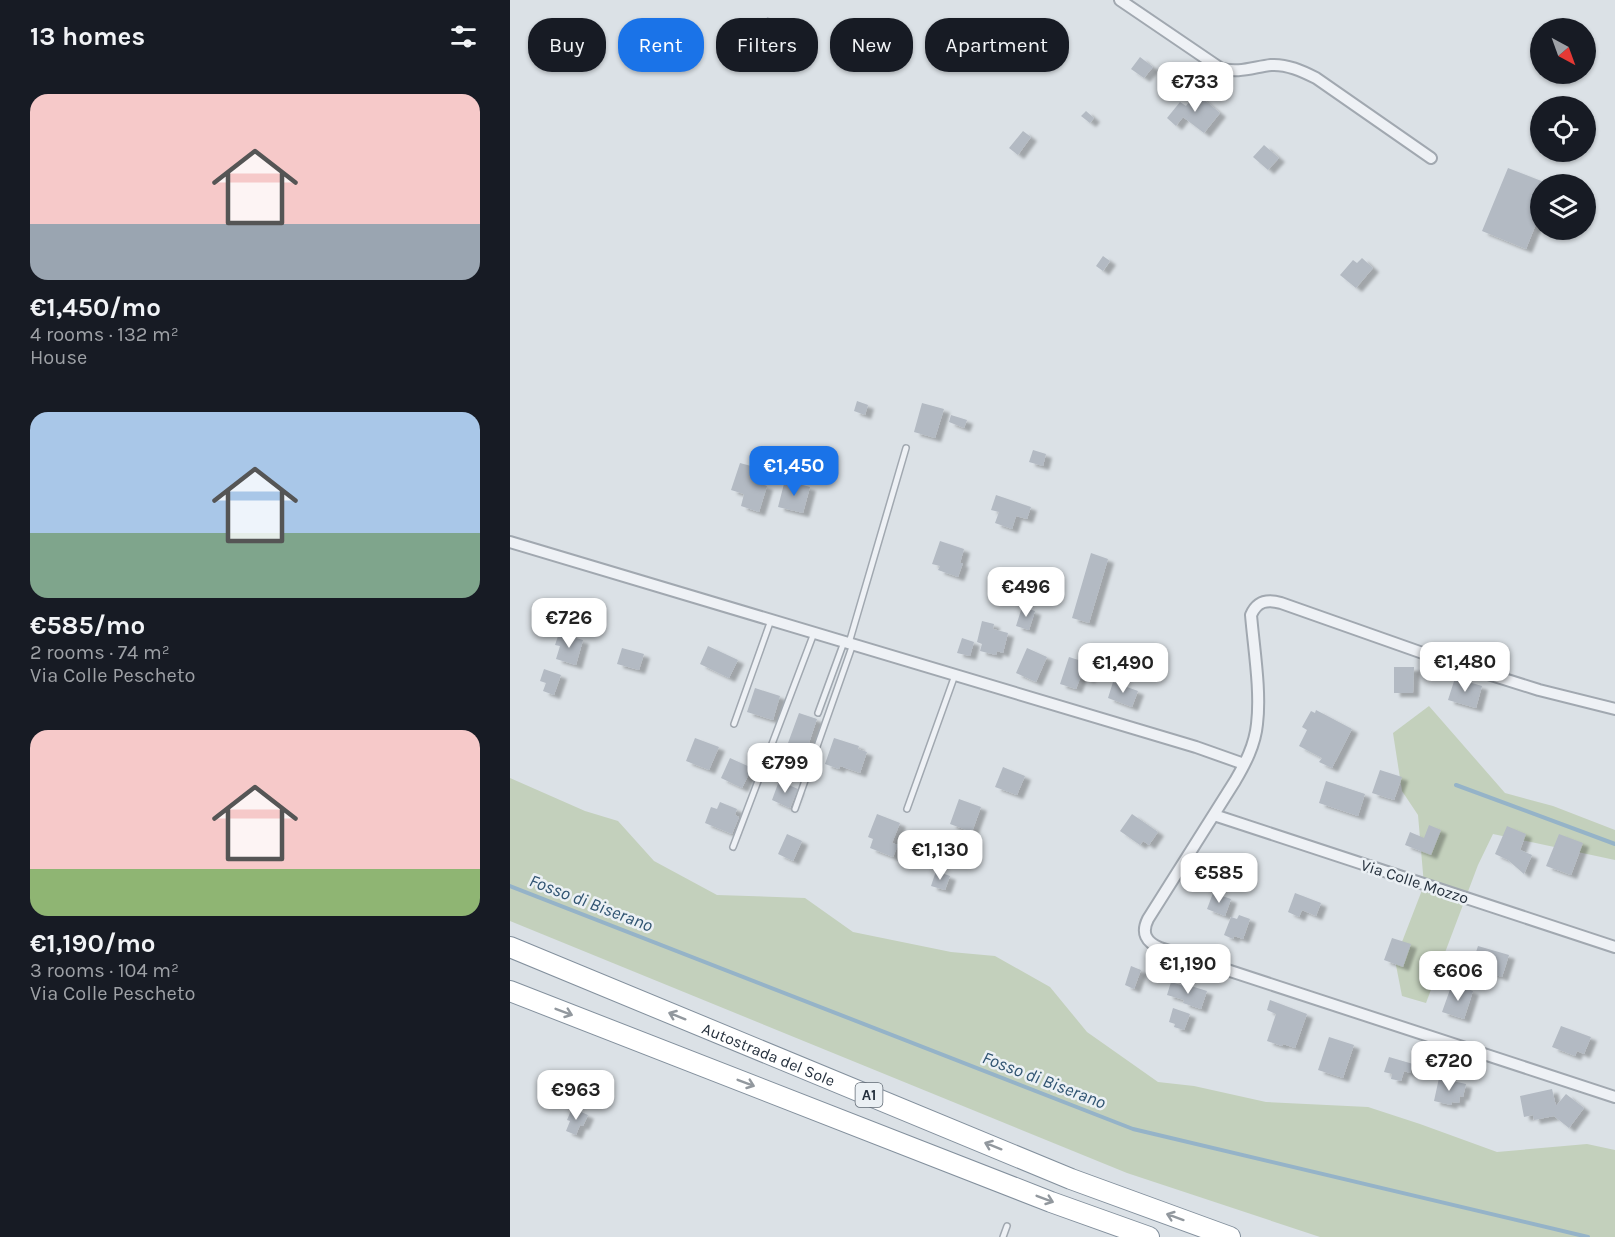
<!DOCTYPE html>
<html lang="en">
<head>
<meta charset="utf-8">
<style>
  :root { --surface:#171b24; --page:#20242c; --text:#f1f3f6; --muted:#9ea1a6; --accent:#1a73e8 }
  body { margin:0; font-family:Karla,sans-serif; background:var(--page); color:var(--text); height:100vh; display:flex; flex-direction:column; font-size:22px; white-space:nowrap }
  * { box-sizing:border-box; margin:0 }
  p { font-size:20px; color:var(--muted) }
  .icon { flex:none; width:33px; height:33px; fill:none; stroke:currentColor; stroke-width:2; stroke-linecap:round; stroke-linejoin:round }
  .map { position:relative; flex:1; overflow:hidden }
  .drawer { display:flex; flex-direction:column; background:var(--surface); width:510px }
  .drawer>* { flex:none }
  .hud { position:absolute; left:18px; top:18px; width:570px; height:54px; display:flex; gap:12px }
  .needle { width:39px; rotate:139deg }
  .buttons { position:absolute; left:1020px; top:18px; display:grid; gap:12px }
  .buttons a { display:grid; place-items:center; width:66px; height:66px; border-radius:50%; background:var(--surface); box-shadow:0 2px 4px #0004; font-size:30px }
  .price { position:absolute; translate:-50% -51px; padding:0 14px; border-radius:12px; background:#fff; color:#222; font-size:20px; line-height:39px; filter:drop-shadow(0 2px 3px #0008) }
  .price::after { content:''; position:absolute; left:50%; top:36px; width:18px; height:14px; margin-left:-9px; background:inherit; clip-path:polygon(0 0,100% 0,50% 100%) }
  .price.selected { background:var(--accent); color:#fff }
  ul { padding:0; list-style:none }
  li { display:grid; align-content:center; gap:12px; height:318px; padding:0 30px }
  li span { display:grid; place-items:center; height:186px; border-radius:18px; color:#555 }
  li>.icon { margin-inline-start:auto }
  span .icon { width:108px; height:108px; fill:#fffc; stroke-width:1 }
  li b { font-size:26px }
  h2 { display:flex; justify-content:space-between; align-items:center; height:72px; padding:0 30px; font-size:26px }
  .pill { padding:0 21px; border-radius:24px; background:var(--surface); box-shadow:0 2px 4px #0004; font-size:21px; line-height:54px }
  .pill.selected { background:var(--accent); color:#fff }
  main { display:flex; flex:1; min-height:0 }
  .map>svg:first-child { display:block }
  .green { fill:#c3d0bc }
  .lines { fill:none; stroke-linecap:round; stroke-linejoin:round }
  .stream { stroke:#95b3c8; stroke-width:4 }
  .building { fill:#b3bac3; filter:url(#shadow) }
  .lane-casing { stroke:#a1a8b0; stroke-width:8 }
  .street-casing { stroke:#a1a8b0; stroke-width:14 }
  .highway-casing { stroke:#83909d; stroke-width:22 }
  .lane { stroke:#eef1f5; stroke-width:5 }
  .street { stroke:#eef1f5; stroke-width:10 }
  .highway { stroke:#fff; stroke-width:20 }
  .oneway { stroke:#92989e }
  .labels { text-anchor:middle; stroke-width:5; stroke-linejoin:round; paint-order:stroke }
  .shield { fill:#ebf0f4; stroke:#606a74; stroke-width:1.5 }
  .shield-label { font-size:15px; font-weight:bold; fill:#25303d }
  .street-label { font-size:16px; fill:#25303d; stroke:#ebf0f4 }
  .water-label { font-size:18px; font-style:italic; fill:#2f5371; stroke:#ebf0f4 }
</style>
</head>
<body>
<main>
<section class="drawer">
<h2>13 homes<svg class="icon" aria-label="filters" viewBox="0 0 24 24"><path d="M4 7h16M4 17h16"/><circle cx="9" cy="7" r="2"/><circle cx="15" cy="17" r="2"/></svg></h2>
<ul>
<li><span style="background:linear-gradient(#f6c9c9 70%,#9aa5b1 0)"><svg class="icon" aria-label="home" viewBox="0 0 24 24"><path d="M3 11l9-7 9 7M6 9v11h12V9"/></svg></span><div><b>€1,450/mo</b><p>4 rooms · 132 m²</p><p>House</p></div></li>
<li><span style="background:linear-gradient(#a9c7e8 65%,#7fa58c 0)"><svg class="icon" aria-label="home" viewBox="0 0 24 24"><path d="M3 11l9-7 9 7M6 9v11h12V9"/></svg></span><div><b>€585/mo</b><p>2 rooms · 74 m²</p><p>Via Colle Pescheto</p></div></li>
<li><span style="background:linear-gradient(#f6c9c9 75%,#8fb573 0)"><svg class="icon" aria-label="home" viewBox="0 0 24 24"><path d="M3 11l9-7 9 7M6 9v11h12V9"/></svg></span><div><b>€1,190/mo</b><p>3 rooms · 104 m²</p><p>Via Colle Pescheto</p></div></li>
</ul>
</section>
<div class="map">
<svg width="1105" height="1237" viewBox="0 0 1105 1237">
  <defs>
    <filter id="shadow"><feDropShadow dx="6" dy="4" stdDeviation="1.5" flood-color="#0004"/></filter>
  </defs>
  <rect width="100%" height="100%" fill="#dbe1e6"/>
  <path class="green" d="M919,706L995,793L1043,806L1105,830V860L983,834L968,865L916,1003L892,996L885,960L914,885L908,815L892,791L883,733Z
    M0,778L75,811L108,821L144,861L207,895L295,898L343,932L441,952L485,956L540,987L577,1032L648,1082L684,1086L756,1102L858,1107L910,1124L987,1152L1077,1144L1105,1150V1237H810L617,1173L0,921Z"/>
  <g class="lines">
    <path class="stream" d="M946,785L1105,844
      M0,886L623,1129L1078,1237"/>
  </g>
  <path class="building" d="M257,17L284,26L277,47L251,39Z
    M523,19L538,23L534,36L519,31Z
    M630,57L643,67L634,78L621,69Z
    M686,93L710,113L694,133L673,117L666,126L657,118L670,102L676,106Z
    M576,111L584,118L580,123L571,116Z
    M513,131L521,137L508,155L499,148Z
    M754,145L769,158L758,170L743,157Z
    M998,168L1039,184H1030V214L1016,249L972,231Z
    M593,256L600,261L593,271L586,266Z
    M852,258L863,268L846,288L830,275L843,260L847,263Z
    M347,401L358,405L355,415L344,411Z
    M412,403L434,409L425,438L404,432Z
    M441,415L457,420L454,428L439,422Z
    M523,450L536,454L533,466L519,462Z
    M230,463L252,469L248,483L257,486L249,512L231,506L234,494L221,490Z
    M275,480L300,487L293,513L268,507Z
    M486,495L521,507L517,519L506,516L502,529L485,523L489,512L481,510Z
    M430,541L454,549L450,563H453L448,577L428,570L430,566L422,564Z
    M581,553L598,559L579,623L562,618Z
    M512,607L525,611L519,630L506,626Z
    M472,621L484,624L483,629L498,633L493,653L487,651L486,655L470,651L472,644L467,642Z
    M49,633L73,640L66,665L46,659L50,646L45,645Z
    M452,638L464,642L460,656L447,653Z
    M198,646L228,660L219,678L190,664Z
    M112,648L134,654L129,670L107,664Z
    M517,648L537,657L526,682L506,673Z
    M559,657L584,665L579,679L571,676L566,689L550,684Z
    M884,667H904L903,693H884Z
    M34,669L51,675L44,695L33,691L36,683L30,681Z
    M945,678L972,686L966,708L938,700Z
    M603,682L628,691L622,707L598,698Z
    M245,688L270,696L263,720L237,712Z
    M806,710L842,729L822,768L809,762L812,758L789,746L797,730L792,727L801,711L805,713Z
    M289,713L307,719L297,749L278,743Z
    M185,738L209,747L199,770L176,761Z
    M324,738L349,746L348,749L357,752L350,773L330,766L329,769L315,764Z
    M277,749L293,755L287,771L274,766L275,761L272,760Z
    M220,758L242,768L232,788L211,778Z
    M493,767L515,776L507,795L485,787Z
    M870,770L892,777L884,800L862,793Z
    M269,781L288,789L280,808L262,800Z
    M816,781L855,794L848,816L809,803Z
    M449,799L471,807L462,832L440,824Z
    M210,802L227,809L225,815L229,817L222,834L195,823L201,807L207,809Z
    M367,814L390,823L382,843L388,845L383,857L360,848L363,839L358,837Z
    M622,814L648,832L639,845L633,841L630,845L610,831Z
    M919,825L931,830L921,855L895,845L900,832L914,838Z
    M997,826L1016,834L1010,850L1022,855L1014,874L998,860L985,854Z
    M277,834L292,841L283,861L268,854Z
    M1049,834L1073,843L1061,875L1036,866Z
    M426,871L440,876L435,890L421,886Z
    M703,893L721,899L715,916L697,909Z
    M785,893L811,903L806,916L792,910L789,917L778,912Z
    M729,915L740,919L733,939L724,936L723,939L714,935L721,917L727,919Z
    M882,938L901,944L893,967L874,960Z
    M968,946L999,955L992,977L961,967Z
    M621,966L631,970L624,989L615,985Z
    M661,982L681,988V986L697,991L691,1009L673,1003L674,1000L657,995Z
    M942,984L963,991L954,1019L932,1012Z
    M760,1000L797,1014L785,1048L773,1044L772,1046L757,1041L766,1014L757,1010Z
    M663,1008L680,1014L674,1030L664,1027L665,1024L659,1022Z
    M1051,1026L1081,1037L1074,1054L1067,1051L1065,1056L1042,1047Z
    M819,1037L844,1045L833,1078L808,1070Z
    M879,1057L903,1064L900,1073L894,1071L891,1081L881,1079L882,1074L874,1072Z
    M929,1078L956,1084L953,1097L950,1096L949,1103L942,1102L941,1105L924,1101Z
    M1042,1089L1046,1106L1056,1094L1074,1108L1059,1128L1044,1116L1024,1120L1023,1115L1014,1117L1010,1096Z
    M62,1108L78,1115L73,1126L70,1125L66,1135L56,1131L60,1121L57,1120Z"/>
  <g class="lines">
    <defs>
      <path id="lane" d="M339,643L396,448
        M308,713L334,642
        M224,724L261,620
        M285,809L343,644
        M397,809L445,675
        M223,847L304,633
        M493,1237L497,1226"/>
      <path id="street" d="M610,0L710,68C727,74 744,67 761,65C777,64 792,71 806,78L921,158
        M0,542L686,747L734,764
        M1105,709L1029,690L924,657L771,603C757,599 747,601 741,615C744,650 751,691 747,724C745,745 735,764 725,781L638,919C631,933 636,942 650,948L1105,1097
        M704,815L1105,947"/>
      <g id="highway">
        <path id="s1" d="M0,947L561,1179L720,1237"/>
        <path d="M0,991L541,1202L639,1237"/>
      </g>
    </defs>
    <use href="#lane" class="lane-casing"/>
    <use href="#street" class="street-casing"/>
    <use href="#highway" class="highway-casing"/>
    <use href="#lane" class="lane"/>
    <use href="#street" class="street"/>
    <use href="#highway" class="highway"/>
  </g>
  <defs><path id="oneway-shaft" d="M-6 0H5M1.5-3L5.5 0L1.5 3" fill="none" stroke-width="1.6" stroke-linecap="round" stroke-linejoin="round" transform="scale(1.5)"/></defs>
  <g class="oneway">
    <use href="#oneway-shaft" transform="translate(54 1012) rotate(21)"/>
    <use href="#oneway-shaft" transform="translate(167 1016) rotate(-158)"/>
    <use href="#oneway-shaft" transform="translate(236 1083) rotate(21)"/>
    <use href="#oneway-shaft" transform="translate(483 1146) rotate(-158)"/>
    <use href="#oneway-shaft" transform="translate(535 1199) rotate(21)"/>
    <use href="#oneway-shaft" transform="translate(665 1217) rotate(-160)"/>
  </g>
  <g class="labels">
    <rect class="shield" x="345.5" y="1083" width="27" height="24" rx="4.5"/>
    <g class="shield-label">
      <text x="359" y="1100">A1</text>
    </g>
    <g class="street-label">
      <text transform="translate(905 881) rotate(18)" y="6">Via Colle Mozzo</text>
      <text dy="6" stroke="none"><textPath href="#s1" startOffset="280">Autostrada del Sole</textPath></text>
    </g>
    <g class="water-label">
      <text transform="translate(81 903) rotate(21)" y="6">Fosso di Biserano</text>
      <text transform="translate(534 1080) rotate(21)" y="6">Fosso di Biserano</text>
    </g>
  </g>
</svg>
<div class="buttons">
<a><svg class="needle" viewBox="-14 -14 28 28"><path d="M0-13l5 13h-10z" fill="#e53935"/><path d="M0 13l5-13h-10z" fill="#9ea1a6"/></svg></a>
<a><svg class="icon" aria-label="locate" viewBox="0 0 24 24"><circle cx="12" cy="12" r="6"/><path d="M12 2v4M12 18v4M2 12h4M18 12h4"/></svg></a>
<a><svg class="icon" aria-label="layers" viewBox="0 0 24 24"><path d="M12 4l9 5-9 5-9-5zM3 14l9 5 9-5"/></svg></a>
</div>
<b class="price" style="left:685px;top:113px">€733</b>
<b class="price selected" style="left:284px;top:497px">€1,450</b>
<b class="price" style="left:516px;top:618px">€496</b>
<b class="price" style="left:59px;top:649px">€726</b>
<b class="price" style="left:955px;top:693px">€1,480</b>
<b class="price" style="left:613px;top:694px">€1,490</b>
<b class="price" style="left:275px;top:794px">€799</b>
<b class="price" style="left:430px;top:881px">€1,130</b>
<b class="price" style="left:709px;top:904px">€585</b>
<b class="price" style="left:678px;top:995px">€1,190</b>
<b class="price" style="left:948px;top:1002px">€606</b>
<b class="price" style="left:939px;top:1092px">€720</b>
<b class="price" style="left:66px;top:1121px">€963</b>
<div class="hud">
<a class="pill">Buy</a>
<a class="pill selected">Rent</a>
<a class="pill">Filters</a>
<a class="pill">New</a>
<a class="pill">Apartment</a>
</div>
</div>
</main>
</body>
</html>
